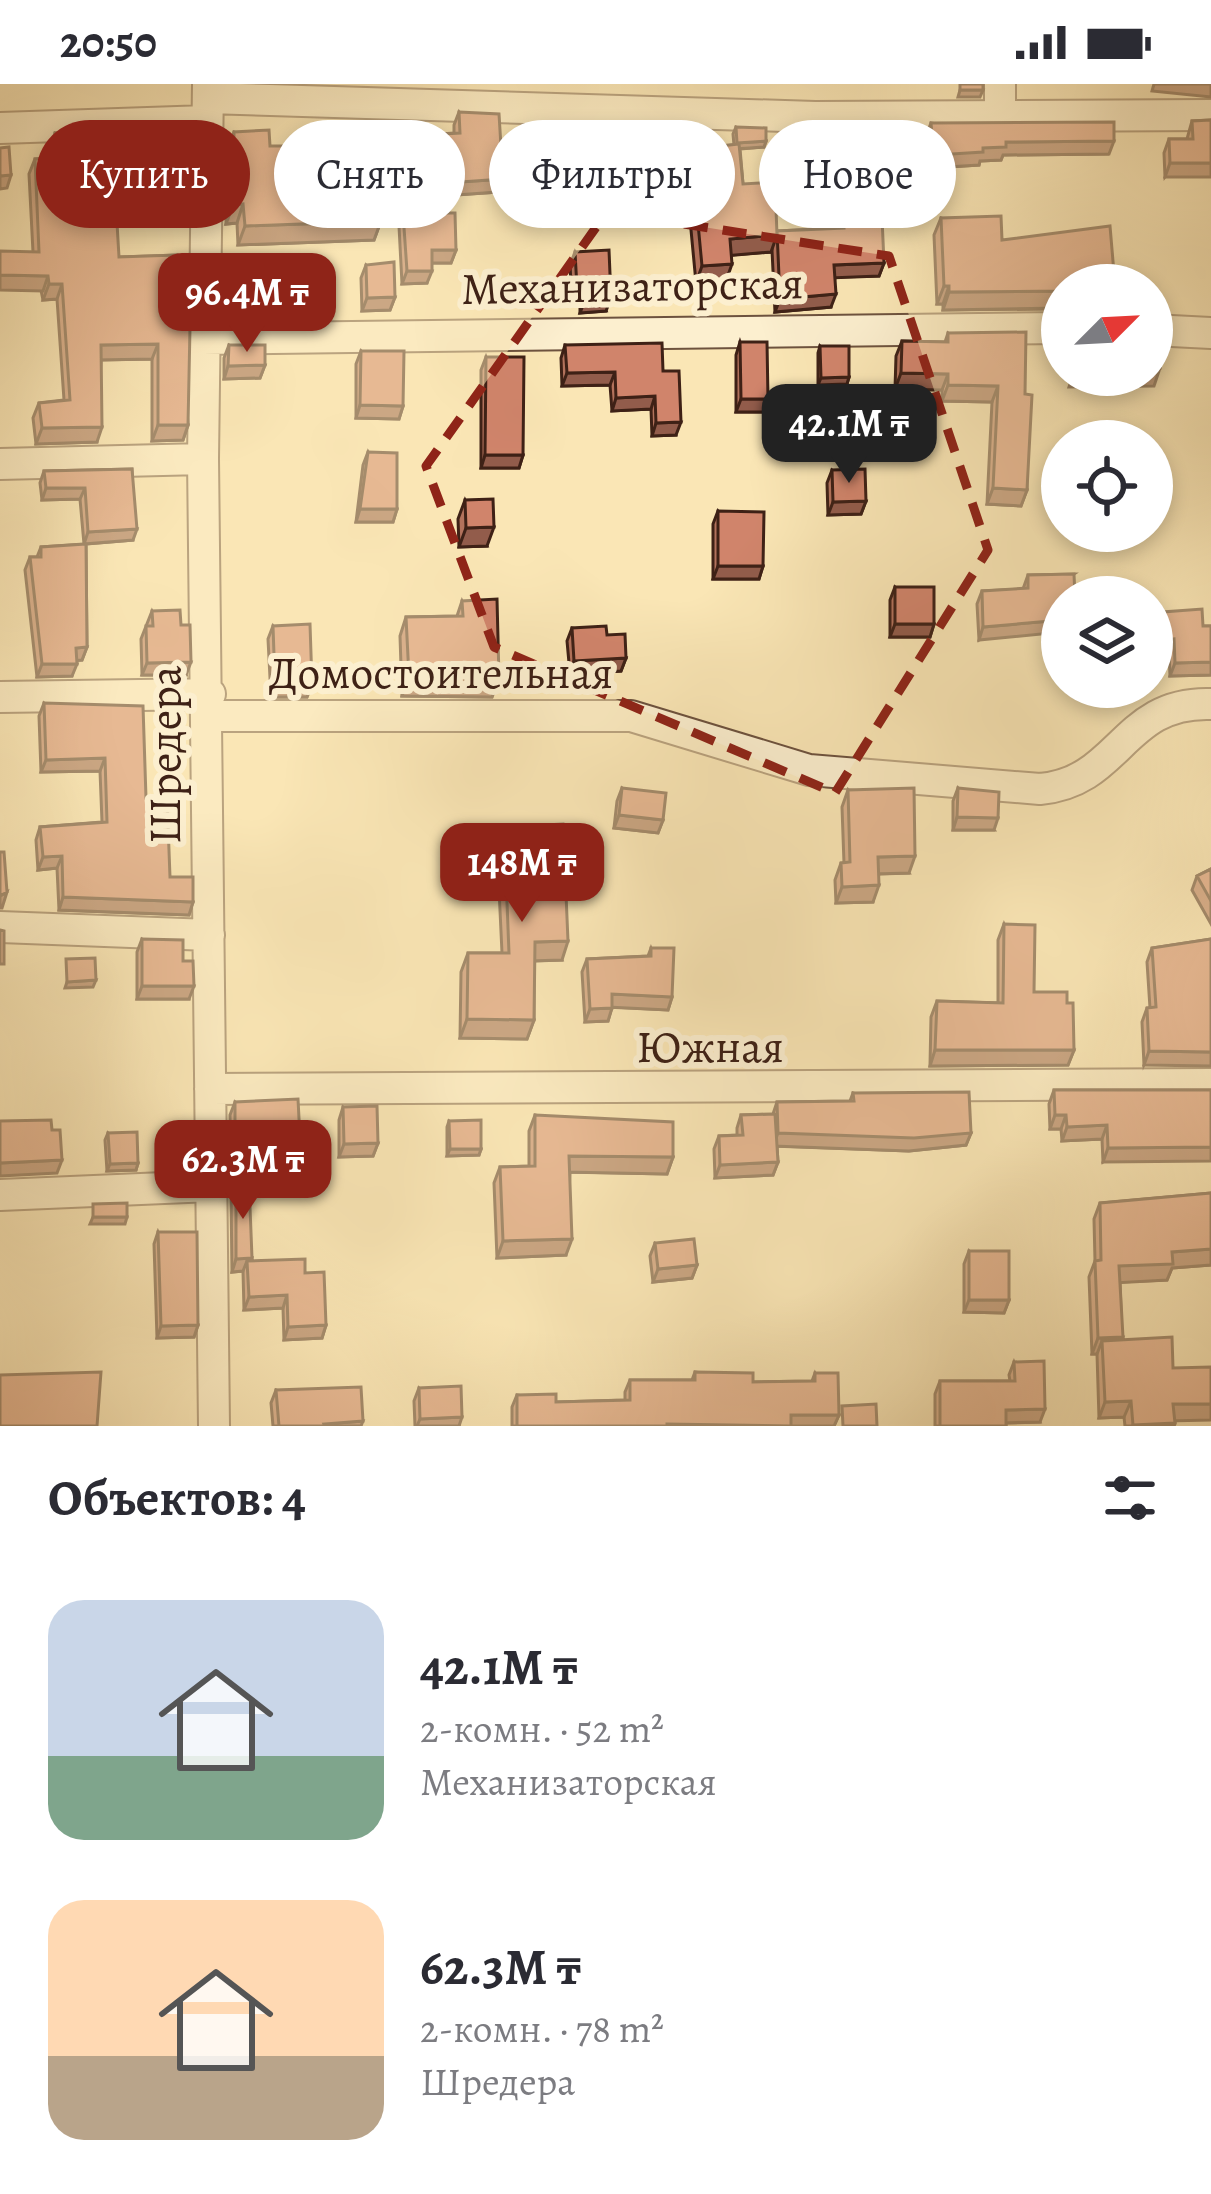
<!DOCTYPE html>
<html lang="ru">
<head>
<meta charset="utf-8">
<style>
  :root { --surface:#fff; --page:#f7f7f7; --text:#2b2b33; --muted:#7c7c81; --accent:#8f2418 }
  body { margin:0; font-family:Alegreya,serif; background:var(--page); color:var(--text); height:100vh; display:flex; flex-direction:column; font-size:45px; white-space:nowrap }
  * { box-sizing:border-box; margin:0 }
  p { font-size:39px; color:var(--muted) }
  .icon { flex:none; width:66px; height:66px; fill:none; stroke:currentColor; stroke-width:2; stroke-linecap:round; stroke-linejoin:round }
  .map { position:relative; height:1342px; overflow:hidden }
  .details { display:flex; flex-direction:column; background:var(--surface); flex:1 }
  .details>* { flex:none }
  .hud { position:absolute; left:36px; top:36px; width:1140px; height:108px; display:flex; gap:24px }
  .needle { width:78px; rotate:66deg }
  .tools { position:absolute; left:1041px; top:180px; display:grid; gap:24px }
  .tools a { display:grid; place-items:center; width:132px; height:132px; border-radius:50%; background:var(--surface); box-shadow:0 6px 18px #0003; font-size:60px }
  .price { position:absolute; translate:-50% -102px; padding:0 27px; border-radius:24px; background:var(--accent); color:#fff; font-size:39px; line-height:78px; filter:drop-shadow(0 3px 6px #0008) }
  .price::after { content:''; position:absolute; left:50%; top:72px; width:36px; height:27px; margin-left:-18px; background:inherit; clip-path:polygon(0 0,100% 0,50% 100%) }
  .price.selected { background:#222; color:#fff }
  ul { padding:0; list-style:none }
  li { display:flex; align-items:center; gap:36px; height:300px; padding:0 48px }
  li span { display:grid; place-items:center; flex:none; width:336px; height:240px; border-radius:36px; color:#555 }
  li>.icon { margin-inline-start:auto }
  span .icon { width:144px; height:144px; fill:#fffc; stroke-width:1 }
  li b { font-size:51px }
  h2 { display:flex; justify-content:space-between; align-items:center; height:144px; padding:0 48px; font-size:51px }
  .pill { padding:0 42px; border-radius:54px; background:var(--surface); box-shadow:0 6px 18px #0003; font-size:42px; line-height:108px }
  .pill.selected { background:var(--accent); color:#fff }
  .status { display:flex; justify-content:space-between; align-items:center; height:84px; padding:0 60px; background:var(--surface); direction:ltr }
  .status svg { height:33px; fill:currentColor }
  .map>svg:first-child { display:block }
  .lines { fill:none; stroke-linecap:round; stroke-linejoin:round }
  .minor-casing { stroke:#6d523e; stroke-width:34 }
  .minor { stroke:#fcefcf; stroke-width:30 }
  .wall { fill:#b3725c; stroke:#3e2116; stroke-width:3 }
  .shaded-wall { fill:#925c4b; stroke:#3e2116; stroke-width:3 }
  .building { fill:#d0846b; stroke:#3e2116; stroke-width:3 }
  .marked { fill:none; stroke:#8f2418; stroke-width:9; stroke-dasharray:24 15; stroke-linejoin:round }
  .labels { text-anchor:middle; stroke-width:12; stroke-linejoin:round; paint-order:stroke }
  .street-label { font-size:45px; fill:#3e2116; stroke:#fcefcf }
</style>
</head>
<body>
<div class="status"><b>20:50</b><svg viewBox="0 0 49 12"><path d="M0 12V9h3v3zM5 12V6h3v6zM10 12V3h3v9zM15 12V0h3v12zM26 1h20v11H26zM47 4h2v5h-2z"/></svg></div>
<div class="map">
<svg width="1211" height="1342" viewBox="0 0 1211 1342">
  <rect width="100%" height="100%" fill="#fae6b5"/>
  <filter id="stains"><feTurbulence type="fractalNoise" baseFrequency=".00167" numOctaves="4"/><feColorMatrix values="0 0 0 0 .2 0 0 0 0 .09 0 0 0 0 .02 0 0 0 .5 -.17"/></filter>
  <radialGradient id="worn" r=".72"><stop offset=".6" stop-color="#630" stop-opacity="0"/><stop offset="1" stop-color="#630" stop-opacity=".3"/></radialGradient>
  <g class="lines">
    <defs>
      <path id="minor" d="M208,0L203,375L214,1342
        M1000,0V31
        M208,14L815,33L1211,31
        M0,44L207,37
        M1152,246L1211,249
        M203,255L1062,244
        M0,380L203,375
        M0,613L210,610
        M210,632H631L809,686L1040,705C1121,698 1122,617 1211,620
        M0,843L209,851
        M210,1005L1211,1000
        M0,1111L211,1102"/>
    </defs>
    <use href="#minor" class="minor-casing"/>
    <use href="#minor" class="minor"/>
  </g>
  <path class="wall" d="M459,28L503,95L498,108L441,112L437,63L442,50L454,49V41Z
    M1211,36L1165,93L1164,69L1169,55H1187L1192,37Z
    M931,39L1109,70L1003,71L1001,76L980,77L979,81L931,84L928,77L926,52Z
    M736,43L766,57L764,63L740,65L743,100L777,147L838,144L843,129H846L844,102L849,89L884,179L879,192L835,193L831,223L775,228L772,166L771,168L731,171L726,197L696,199L685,82L691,65L734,61L733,50Z
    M234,48L270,62L289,86L381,137L374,156L238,161L237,139L226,140L227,67Z
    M55,49L187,84L170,86L165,101L138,103L136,84L70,85L72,125L119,173L177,171L188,341L183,356L152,357V275L101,276L97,358L36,360L33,334L39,319L64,316L57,215L43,216L33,168L29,90L35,75L50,74V62Z
    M403,129L456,166L451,179H432L427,199L402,200L399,142Z
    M941,134L1002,156L1062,201V225L943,226V220H937L934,151Z
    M575,168L606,227L580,229V217H572L570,181Z
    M366,181L395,213L390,226L362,227L361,194Z
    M948,249L1025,310L1027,406L1021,422L987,420L992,318L942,317V306L895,305L896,272L902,257L945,258Z
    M740,258L763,328H736V271Z
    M229,261L265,281L260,294L224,295V274Z
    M565,261L663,287L676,351L652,352L651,325L612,327L610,301L562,302L561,274Z
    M820,262L849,293L847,300L818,301V269Z
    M361,267L403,322L399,335L356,334V280Z
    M486,273L523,371L519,384H481V286Z
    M368,368L397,425L393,438H356L363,381Z
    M132,385L133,456L86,460L87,563L82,576H76L72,592L37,593L25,486L30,473H37L41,463L84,460L80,415L42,416L40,399L44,387Z
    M832,386L866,417L861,430L828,431L827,399Z
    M465,416L487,462L459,463L458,435Z
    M718,427L763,482L759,495H713V440Z
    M1074,490L979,556L977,520L982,507L1023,505L1028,491Z
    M895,503L934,540L930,553H890V516Z
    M462,517L499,594L492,613L402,612L400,552L406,533L457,532Z
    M152,527L186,591H142L141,555Z
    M1163,528L1203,542H1211V591L1170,592L1169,568L1159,569L1158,540Z
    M273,542L312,600L307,613H271L268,555Z
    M572,544L607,551L626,574L621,587L570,590L567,557Z
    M44,619L146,714L170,793L193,818L189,831L59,826L57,784L38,786L36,756L40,743L102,738L100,687L41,688L39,632Z
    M622,704L663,736L658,749L614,744L617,717Z
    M958,704L994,746H953V717Z
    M848,706L909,789L879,790L873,818L836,819L835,796L841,779H844L842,723Z
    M504,743L562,876L534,877V936L527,955L460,954L461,888L468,869H502L497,762Z
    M1211,785V840L1192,806L1197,792Z
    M1004,840L1034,908L1067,919L1074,966L1068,981L930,982L931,933L937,917L998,919V856Z
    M142,855L183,877L189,915H137V868Z
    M1211,855L1144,981L1142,938L1147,924H1150L1147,878L1152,864Z
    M651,864L672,913L668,926L612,923L608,937L585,938L582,888L587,875L648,872Z
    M1054,1006H1211L1103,1078L1102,1055L1062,1057L1061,1045H1050L1049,1020Z
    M853,1009L971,1049L966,1061L909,1067L777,1062L778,1078L773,1091L715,1094L714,1065L719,1052L737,1051V1044L741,1031L773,1030L777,1018L850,1017Z
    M235,1018L296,1087L231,1090L230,1031Z
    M343,1023L378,1059L373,1072L339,1073V1036Z
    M535,1031L673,1073L667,1090L570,1088L566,1171L497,1174L494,1099L500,1083L529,1082V1047Z
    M449,1037L481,1065L479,1071L447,1072V1043Z
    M108,1049L138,1079L136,1086L107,1087L105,1056Z
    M236,1098L251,1177L305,1189L326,1241L322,1254L284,1256L283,1224L244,1226L243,1187L232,1188L231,1111Z
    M1211,1109V1181L1172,1184L1167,1196L1120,1198L1122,1256L1175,1337L1174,1342H1125L1124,1333L1099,1334L1097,1270H1092L1089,1193L1095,1177L1094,1135L1100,1119Z
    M158,1148L198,1241L194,1253L157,1254L154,1160Z
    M655,1159L697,1181L692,1194L653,1198L650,1172Z
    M969,1167L1009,1216L1004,1229L964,1228V1180Z
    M1014,1278L1040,1338L1006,1339V1342H935V1310L940,1297H1010L1009,1291Z
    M695,1288L753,1298L812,1297L815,1289L839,1331L834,1342H512V1323L517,1311L556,1318L625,1316V1308L630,1296H692Z
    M419,1304L459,1342H415L414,1317Z
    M276,1306L361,1342H273L271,1319Z"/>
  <path class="shaded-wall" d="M1154,0H1211V13L1152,7Z
    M960,6H983L980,13H958Z
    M766,57L764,63L734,65L737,59Z
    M1114,57L1109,70L1003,71L1001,76L980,77L979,81L931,84L936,71L1006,58Z
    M141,71L136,84L51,85L55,72Z
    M192,71L187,84L164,86L169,73Z
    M1170,79H1211V93H1165Z
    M170,88L165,101L138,103L142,90Z
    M11,91L7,104L0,105V92Z
    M503,95L498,108L441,112L446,99Z
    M243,120L237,139L226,140L233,121Z
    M381,137L374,156L238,161L245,142Z
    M777,151L771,168L724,172L730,155Z
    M432,166H456L451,179H427Z
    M884,179L879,192L830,194L834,181Z
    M732,180L726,197L696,199L702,182Z
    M407,187H432L427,199L402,200Z
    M0,191L48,192L43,207L0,206Z
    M49,200H62L57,215L43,216Z
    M944,202H949L943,220H937Z
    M577,204H584L580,217H572Z
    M1062,207V224L943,226L949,208Z
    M836,210L831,223L775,228L780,215Z
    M395,213L390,226L362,227L367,214Z
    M611,214L606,227L580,229L585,216Z
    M227,229H237L234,235H224Z
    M158,260L152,275L95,276L101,261Z
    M265,281L260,294L224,295L228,282Z
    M1152,284H1160L1154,302L1069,303L1073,291H1152Z
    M615,288L610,301L562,302L567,289Z
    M901,289L948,290L942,306L895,305Z
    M849,293L847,300L818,301L821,294Z
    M948,301L998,302L992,318L942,317Z
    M655,312L651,325L612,327L616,314Z
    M741,315H768L763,328H736Z
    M360,321L403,322L399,335L356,334Z
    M681,338L676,351L652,352L656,339Z
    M158,341H188L183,356L152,357Z
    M102,343L97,358L36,360L42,344Z
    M485,371H523L519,384H481Z
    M46,404H85L80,415L42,416Z
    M993,404L1027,406L1021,422L987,420Z
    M866,417L861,430L828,431L833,418Z
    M360,425H397L393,438H356Z
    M494,443L487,462L459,463L466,444Z
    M137,445L133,456L84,460L88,448Z
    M718,482H763L759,495H713Z
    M1062,536V548L979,556L983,543Z
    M895,540H934L930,553H890Z
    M1174,555L1169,568L1159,569L1164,556Z
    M87,563L82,576L71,577L76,564Z
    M626,574L621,587L570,590L574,577Z
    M191,578L186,591H142L147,579Z
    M1211,578V591L1170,592L1175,579Z
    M42,580H77L72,592L37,593Z
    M409,593L499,594L492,613L402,612Z
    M275,600H312L307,613H271Z
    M105,674L100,687L41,688L46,676Z
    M619,731L663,736L658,749L614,744Z
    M957,733L998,734L994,746H953Z
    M62,772L57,784L38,786L43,773Z
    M915,772L909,789L872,790L878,773Z
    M879,801L873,818L836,819L842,803Z
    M7,808L2,824H0V812Z
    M63,813L193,818L189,831L59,826Z
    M568,857L562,876L528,877L535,858Z
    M96,896L93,903L65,904L67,898Z
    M142,902H194L189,915H137Z
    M612,910L672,913L668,926L607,923Z
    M612,924L608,937L585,938L590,925Z
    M467,935L534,936L527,955L460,954Z
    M935,966H1074L1068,981L930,982Z
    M1149,967L1211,968V982L1144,981Z
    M1055,1031H1066L1061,1045H1050Z
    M1107,1041L1102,1055L1062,1057L1067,1043Z
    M778,1049H971L966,1061L909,1067L773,1062Z
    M378,1059L373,1072L339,1073L344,1060Z
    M1211,1063V1077L1103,1078L1108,1064Z
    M450,1065H481L479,1071L447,1072Z
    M569,1072L673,1073L667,1090L563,1088Z
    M301,1074L296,1087L231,1090L235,1077Z
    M62,1076L57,1089L0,1092V1079Z
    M778,1078L773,1091L715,1094L720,1081Z
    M138,1079L136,1086L107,1087L110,1080Z
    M93,1133H127L125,1140H90Z
    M572,1155L566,1171L497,1174L503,1157Z
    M1211,1165V1181L1172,1184L1167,1196L1114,1199L1119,1182L1172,1168Z
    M252,1174L248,1187L247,1177L243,1187L232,1188L236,1175Z
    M697,1181L692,1194L653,1198L658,1185Z
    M287,1211L283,1224L244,1226L249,1213Z
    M969,1216H1009L1004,1229L964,1228Z
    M198,1241L194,1253L157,1254L161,1242Z
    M326,1241L322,1254L284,1256L288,1243Z
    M1123,1253L1117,1269L1102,1257L1097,1270H1092L1098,1254Z
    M1131,1317L1124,1333L1099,1334L1105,1318Z
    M1173,1320H1211V1336L1167,1337Z
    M1045,1325L1040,1338L1001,1339L1006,1326Z
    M791,1331H839L834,1342H787Z
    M462,1333L459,1342H417L420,1335Z
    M363,1337L361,1342H323L324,1340Z
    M1175,1339L1174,1342H1133V1341Z
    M667,1340L765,1342H666Z"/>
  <path class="building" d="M960,0H983V6H960Z
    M459,28L499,30L503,95L446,99L442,50L460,49Z
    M1211,36V79H1170L1169,55H1193L1192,37Z
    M1114,38V57L1006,58V63L983,64V68L936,71L933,64L931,39Z
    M736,43L766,44V57L737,59Z
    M192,44V71L169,73L170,88L142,90L141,71L55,72V49Z
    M269,46L270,62H289V86L379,83L381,137L245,142L243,120L233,121L234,48Z
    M739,60L743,100L775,98L777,151L730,155L732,180L702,182L691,65Z
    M9,63L11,91L0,92V64Z
    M70,74L72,125L116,122L119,173L177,171L178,197L191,195L188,341H158V260L101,261L102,343L42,344L39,319L70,316L62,200H49L48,192L0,191V167L39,168L35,75Z
    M880,88L884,179L834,181L836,210L780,215L777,147L844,144L843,129H851L849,89Z
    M403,129H455L456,166H432V187H407Z
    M1001,132L1002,156L1110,142L1115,201H1062V207L949,208V202H944L941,134Z
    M609,166L611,214L585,216L584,204H577L575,168Z
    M394,178L395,213L367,214L366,181Z
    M227,200H234L237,229H227Z
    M1026,248L1025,310L1032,311L1027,406L993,404L998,302L948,301V290L901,289L902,257L948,258V249Z
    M1152,250H1159L1160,284H1152Z
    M740,258H767L768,315H741Z
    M662,259L663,287H679L681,338L656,339L655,312L616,314L615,288L567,289L565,261Z
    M229,261H265V281L228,282Z
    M820,262H849V293L821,294Z
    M361,267H404L403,322L360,321Z
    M486,273H524L523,371H485Z
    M368,368L397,369V425H360Z
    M132,385L137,445L88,448L85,404H46L44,387Z
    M865,385L866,417L833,418L832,386Z
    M493,415L494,443L466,444L465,416Z
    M718,427L764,428L763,482H718Z
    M86,460L87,563L76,564L77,580H42L30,473H41V463Z
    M1074,490L1075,513H1062V536L983,543L982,507L1028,504V491Z
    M895,503H934V540H895Z
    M497,515L499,594L409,593L406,533L463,532L462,517Z
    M1202,525L1203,542H1211V578L1175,579L1174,555L1164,556L1163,528Z
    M180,526L181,541H190L191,578L147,579L146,542H153L152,527Z
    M310,540L312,600H275L273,542Z
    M606,542L607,551L625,550L626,574L574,577L572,544Z
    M44,619L143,622L146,714L167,713L170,793H193V818L63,813L62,772L43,773L40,743L107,738L105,674L46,676Z
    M622,704L666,709L663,736L619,731Z
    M914,704L915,772L878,773L879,801L842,803L841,779L850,778L848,706Z
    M958,704L999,708L998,734L957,733Z
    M563,740L568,857L535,858L534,936L467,935L468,869H509L504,743Z
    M0,768H4L7,808L0,812Z
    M1211,785V817L1197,792Z
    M1004,840L1035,841L1034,908H1067V919H1073L1074,966H935L937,917L1003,919Z
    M0,846L4,847V880H0Z
    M142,855L183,856V877H193L194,902H142Z
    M1211,855V968L1149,967L1147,924L1156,923L1152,864Z
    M651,864H674L672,913L612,910V924L590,925L587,875L651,872Z
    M95,874L96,896L67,898L66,875Z
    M1054,1006H1211V1063L1108,1064L1107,1041L1067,1043L1066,1031H1055Z
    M969,1008L971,1049L914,1054L778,1049L777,1018L854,1017L853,1009Z
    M298,1015L301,1074L235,1077V1018Z
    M377,1022L378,1059L344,1060L343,1023Z
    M775,1030L778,1078L720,1081L719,1052L743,1051L741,1031Z
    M535,1031L673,1038V1073L569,1072L572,1155L503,1157L500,1083L535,1082Z
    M51,1036L52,1046H60L62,1076L0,1079V1037Z
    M481,1036V1065H450L449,1037Z
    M137,1048L138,1079L110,1080L108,1049Z
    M236,1098H249L252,1174L236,1175Z
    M1211,1109V1165L1172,1168L1173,1180L1119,1182L1123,1253L1098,1254L1095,1177L1101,1176L1100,1119Z
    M127,1119V1133H93V1120Z
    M158,1148H197L198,1241L161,1242Z
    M694,1155L697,1181L658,1185L655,1159Z
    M969,1167H1009V1216H969Z
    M305,1175V1189L324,1188L326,1241L288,1243L287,1211L249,1213L247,1177Z
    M1172,1253L1173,1284L1211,1283V1320H1173L1175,1339L1133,1341L1131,1317L1105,1318L1102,1257Z
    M1044,1277L1045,1325L1006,1326V1342H940V1297H1015L1014,1278Z
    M101,1288L97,1342H0V1291Z
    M695,1288L753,1289V1298L815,1297V1289H838L839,1331H791V1342L667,1340V1342H517V1311L556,1310V1318L630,1316V1296H695Z
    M461,1302L462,1333L420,1335L419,1304Z
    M361,1303L363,1337L324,1340L325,1342H279L276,1306Z
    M876,1320L877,1342H843L842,1322Z"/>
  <path d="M0 0H1211V1342H0ZM607,128L889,172L988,466L835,709L494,563L426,382Z" fill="#fae6b5" fill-opacity=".55" fill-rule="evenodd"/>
  <path class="marked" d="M607,128L889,172L988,466L835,709L494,563L426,382Z"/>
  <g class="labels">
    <g class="street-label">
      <text transform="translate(632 201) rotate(-1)" y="16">Механизаторская</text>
      <text x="441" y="604">Домостоительная</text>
      <text transform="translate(164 671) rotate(-90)" y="16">Шредера</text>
      <text x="710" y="978">Южная</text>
    </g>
  </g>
  <rect width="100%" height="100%" filter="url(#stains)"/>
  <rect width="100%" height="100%" fill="url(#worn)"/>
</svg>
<div class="tools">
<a><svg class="needle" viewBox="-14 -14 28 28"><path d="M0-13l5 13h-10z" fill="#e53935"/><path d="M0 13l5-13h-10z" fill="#7c7c81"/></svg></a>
<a><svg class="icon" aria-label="locate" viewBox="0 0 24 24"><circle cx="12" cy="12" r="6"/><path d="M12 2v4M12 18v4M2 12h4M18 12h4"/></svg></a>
<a><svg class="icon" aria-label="layers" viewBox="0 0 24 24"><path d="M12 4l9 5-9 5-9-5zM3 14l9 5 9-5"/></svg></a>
</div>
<b class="price" style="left:247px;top:271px">96.4M ₸</b>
<b class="price selected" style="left:849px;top:402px">42.1M ₸</b>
<b class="price" style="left:522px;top:841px">148M ₸</b>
<b class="price" style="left:243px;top:1138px">62.3M ₸</b>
<div class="hud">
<a class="pill selected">Купить</a>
<a class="pill">Снять</a>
<a class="pill">Фильтры</a>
<a class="pill">Новое</a>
</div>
</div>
<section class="details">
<h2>Объектов: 4<svg class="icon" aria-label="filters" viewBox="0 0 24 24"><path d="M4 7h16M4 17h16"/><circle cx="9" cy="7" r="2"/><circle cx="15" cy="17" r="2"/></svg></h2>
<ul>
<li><span style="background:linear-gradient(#c9d6e8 65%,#7fa58c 0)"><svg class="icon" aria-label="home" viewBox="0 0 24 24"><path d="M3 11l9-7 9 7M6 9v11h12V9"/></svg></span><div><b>42.1M ₸</b><p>2-комн. · 52 m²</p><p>Механизаторская</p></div></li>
<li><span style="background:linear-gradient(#ffd9b3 65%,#b9a48a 0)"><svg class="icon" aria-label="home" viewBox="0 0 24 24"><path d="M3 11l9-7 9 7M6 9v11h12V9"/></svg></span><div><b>62.3M ₸</b><p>2-комн. · 78 m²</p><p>Шредера</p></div></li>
</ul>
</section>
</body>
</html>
